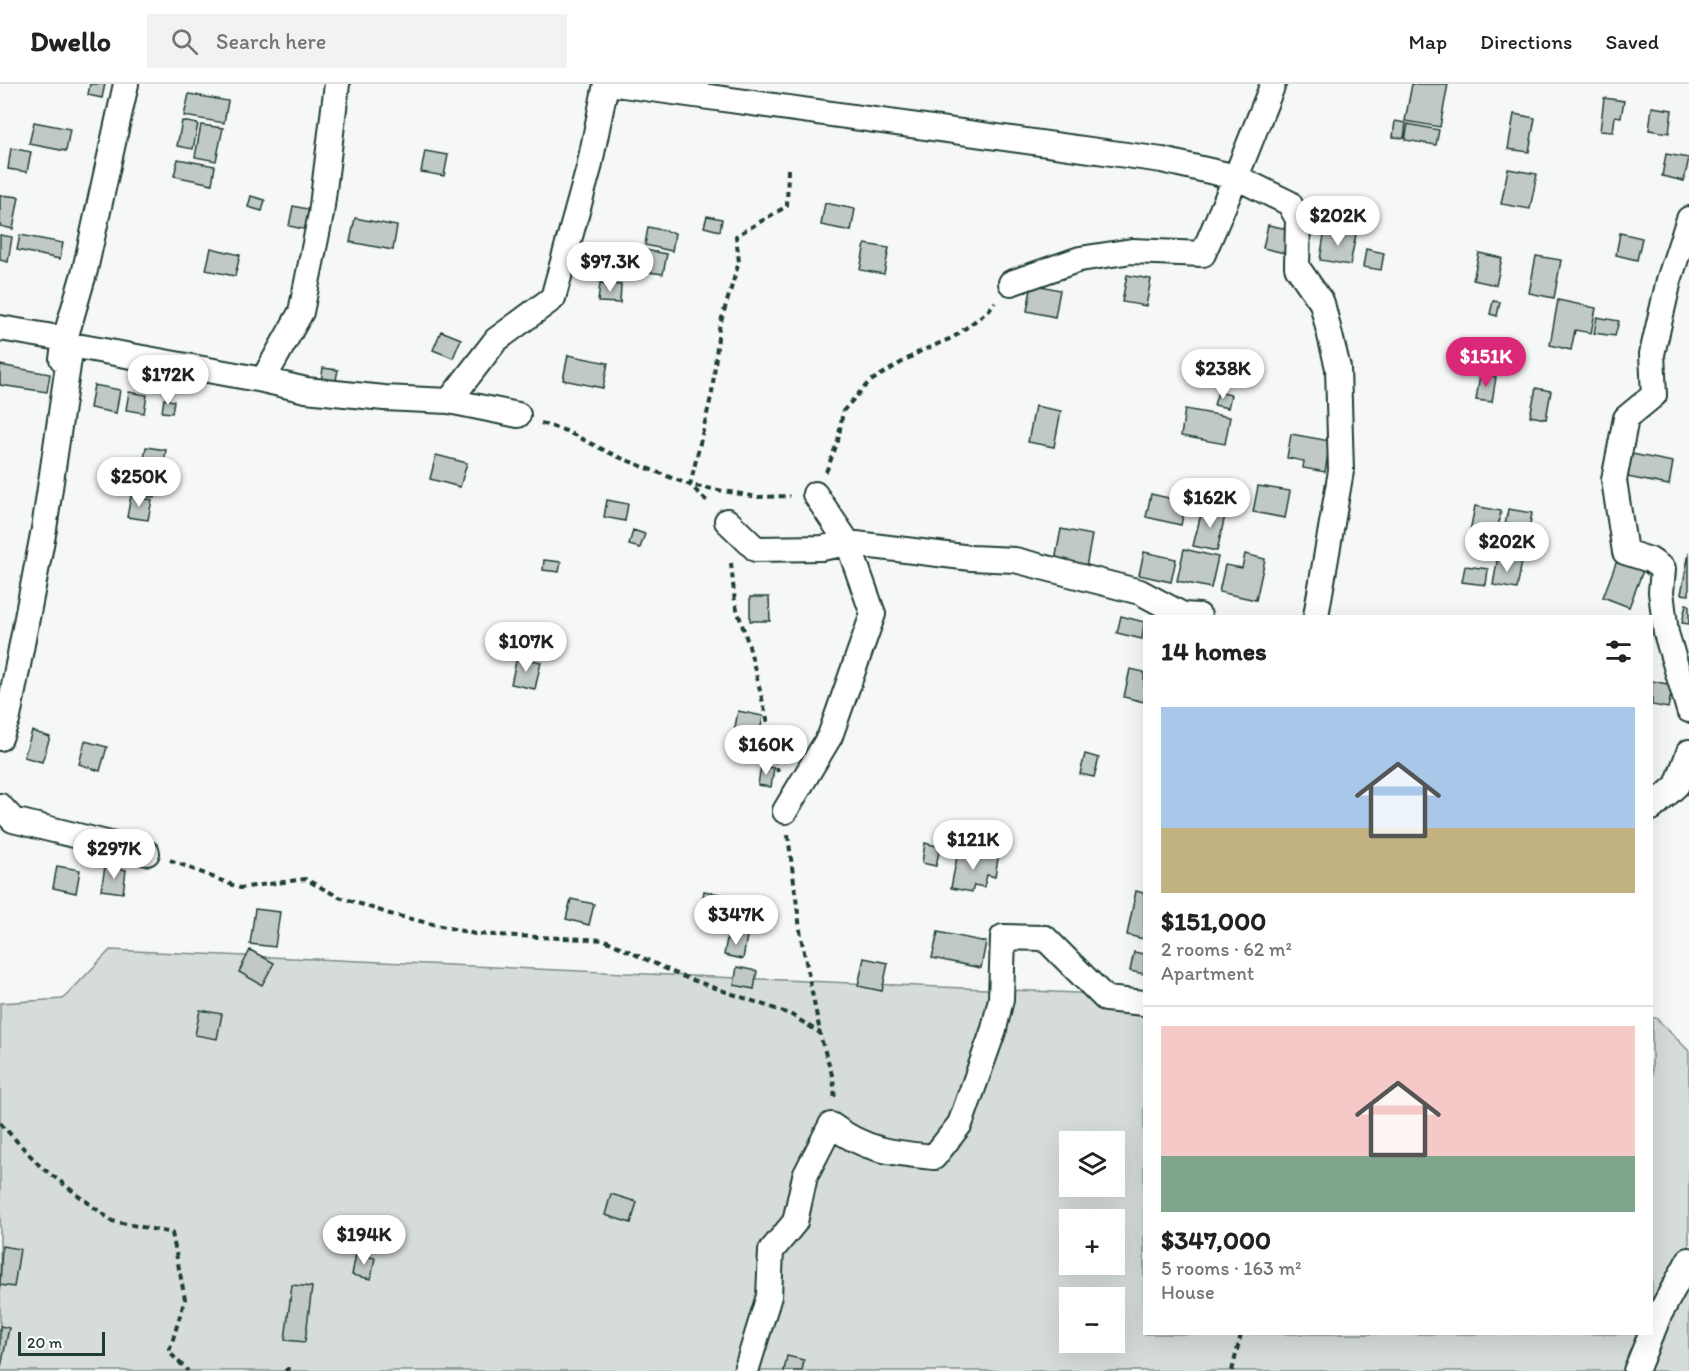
<!DOCTYPE html>
<html lang="en">
<head>
<meta charset="utf-8">
<style>
  :root { --surface:#fff; --page:#f2f2f2; --text:#222; --muted:#767676; --line:#e0e0e0; --accent:#db2777 }
  body { margin:0; font-family:Itim,sans-serif; background:var(--page); color:var(--text); height:100vh; display:flex; flex-direction:column; font-size:22px; white-space:nowrap }
  * { box-sizing:border-box; margin:0 }
  p { font-size:20px; color:var(--muted) }
  .icon { flex:none; width:33px; height:33px; fill:none; stroke:currentColor; stroke-width:2; stroke-linecap:round; stroke-linejoin:round }
  .map { position:relative; flex:1; overflow:hidden }
  .drawer { position:absolute; left:1143px; top:531px; width:510px; height:720px; display:flex; flex-direction:column; background:var(--surface); border-radius:0px; box-shadow:0 6px 24px #0002 }
  .drawer>* { flex:none }
  .fabs { position:absolute; left:1059px; top:1047px; display:grid; gap:12px }
  .fabs a { display:grid; place-items:center; width:66px; height:66px; border-radius:0px; background:var(--surface); box-shadow:0 6px 24px #0002; font-size:30px }
  .scale { position:absolute; left:18px; bottom:15px; width:87px; box-sizing:border-box; padding-left:6px; border:3px solid #1f3d34; border-top:0; font-size:16px; line-height:21px; white-space:nowrap; color:#1f3d34; -webkit-text-stroke:4px #fff; paint-order:stroke }
  .price { position:absolute; translate:-50% -51px; padding:0 14px; border-radius:21px; background:#fff; color:#222; font-size:20px; line-height:39px; filter:drop-shadow(0 2px 3px #0008) }
  .price::after { content:''; position:absolute; left:50%; top:36px; width:18px; height:14px; margin-left:-9px; background:inherit; clip-path:polygon(0 0,100% 0,50% 100%) }
  .price.on { background:var(--accent); color:#fff }
  ul { padding:0; list-style:none }
  li { display:grid; align-content:center; gap:12px; height:318px; padding:0 18px }
  li+li { border-top:2px solid var(--line) }
  li span { display:grid; place-items:center; height:186px; border-radius:0px; color:#555 }
  li>.icon { margin-inline-start:auto }
  span .icon { width:108px; height:108px; fill:#fffc; stroke-width:1 }
  li b { font-size:26px }
  h2 { display:flex; justify-content:space-between; align-items:center; height:72px; padding:0 18px; font-size:26px }
  header { display:flex; align-items:center; gap:36px; box-sizing:border-box; height:84px; padding:0 30px; background:var(--surface); border-bottom:2px solid var(--line) }
  header strong { font-size:28px }
  nav { display:flex; gap:33px; margin-inline-start:auto; font-size:21px }
  .search { width:420px; height:54px; background:var(--page); display:flex; align-items:center; gap:15px; box-sizing:border-box; padding:0 21px; border-radius:0px; color:var(--muted); font-size:22px }
  .map>svg:first-child { display:block }
  .green { fill:#d6dcdb; stroke:#7a8c88; stroke-width:1.5; fill-rule:evenodd }
  .building { fill:#c0c9c6; stroke:#1f3d34; stroke-width:1.5 }
  .lines { fill:none; stroke-linecap:round; stroke-linejoin:round }
  .minor-casing { stroke:#1f3d34; stroke-width:28 }
  .path { stroke:#1f3d34; stroke-width:4; stroke-dasharray:6 4.5; stroke-linecap:butt }
  .minor { stroke:#fff; stroke-width:24 }
</style>
</head>
<body>
<header>
<strong>Dwello</strong>
<div class="search"><svg class="icon" aria-label="search" viewBox="0 0 24 24"><circle cx="10" cy="10" r="6"/><path d="M15 15l6 6"/></svg>Search here</div>
<nav><a>Map</a><a>Directions</a><a>Saved</a></nav>
</header>
<div class="map">
<svg width="1689" height="1287" viewBox="0 0 1689 1287">
  <rect width="100%" height="100%" fill="#f6f7f7"/>
  <filter id="ink" filterUnits="userSpaceOnUse"><feTurbulence type="fractalNoise" baseFrequency=".0167" numOctaves="2"/><feDisplacementMap in="SourceGraphic" scale="12" xChannelSelector="R" yChannelSelector="G"/><feConvolveMatrix kernelMatrix="1 2 1 2 8 2 1 2 1" color-interpolation-filters="sRGB"/></filter>
  <g filter="url(#ink)">
    <path class="green" d="M110,866L1144,912V1250H1652V934H1656L1689,967V1287H0V919L63,915ZM1070,1058H1114V1102H1070ZM1070,1136H1114V1180H1070ZM1070,1214H1114V1258H1070Z"/>
    <path class="building" d="M90,0H105L102,14L88,11Z
      M1412,0H1448L1440,43L1405,37Z
      M189,10L228,17L224,39L184,32Z
      M1604,14L1624,17L1621,33L1615,32L1613,48L1600,47Z
      M1652,23L1672,26L1669,49L1649,46Z
      M1514,30L1535,34L1529,68L1508,65Z
      M182,37L198,40L193,65L177,62Z
      M1395,37L1406,39L1404,54L1393,53Z
      M34,38L70,45L66,67L29,60Z
      M1408,40L1439,46L1436,61L1405,56Z
      M201,41L223,44L216,77L195,73Z
      M11,64L31,68L27,88L8,85Z
      M425,67L448,71L444,92L421,88Z
      M1666,70L1689,74L1684,97L1662,92Z
      M178,75L215,82L212,100L174,92Z
      M1508,85L1537,90L1530,125L1501,120Z
      M0,111L19,113L13,145L0,142Z
      M251,112L265,116L262,127L248,123Z
      M825,119L855,125L851,147L821,141Z
      M293,122L312,126L308,146L289,142Z
      M707,132L722,135L720,147L704,143Z
      M355,134L397,142L393,166L350,158Z
      M1268,141L1298,147L1293,171L1263,164Z
      M648,143L675,149L672,167L645,161Z
      M1325,145L1356,150L1350,181L1320,176Z
      M1620,149L1642,154L1637,176L1616,171Z
      M0,151L12,153L8,178L0,176Z
      M20,151L63,159L60,175L17,166Z
      M865,160L889,164L884,190L860,186Z
      M211,164L240,171L235,192L206,186Z
      M1366,165L1384,169L1381,186L1363,183Z
      M645,166L667,170L663,190L641,187Z
      M1479,169L1502,174L1496,201L1473,196Z
      M1536,172L1561,176L1554,214L1529,209Z
      M1127,191L1151,195L1146,222L1122,218Z
      M600,199L621,201L620,219L598,218Z
      M1032,200L1060,206L1055,233L1027,227Z
      M1558,216L1596,224L1591,249L1575,246L1571,266L1550,261Z
      M1493,217L1500,218L1497,232L1490,230Z
      M1597,233L1619,237L1615,252L1594,249Z
      M441,247L461,255L453,274L433,266Z
      M568,271L608,279L603,304L563,296Z
      M0,281L50,290L47,308L0,301Z
      M323,284L338,286L335,301L321,298Z
      M1480,291L1496,293L1492,318L1476,316Z
      M94,301L120,306L116,329L90,324Z
      M1536,304L1551,307L1546,335L1530,332Z
      M129,308L147,311L144,329L126,326Z
      M1218,308L1231,311L1228,324L1214,321Z
      M164,315L174,317L172,329L162,328Z
      M1035,322L1061,327L1054,363L1028,358Z
      M1185,325L1230,333L1225,360L1181,352Z
      M1291,350L1330,357L1325,388L1303,384L1304,377L1287,374Z
      M146,363L166,366L161,398L141,395Z
      M1632,370L1673,378L1669,401L1627,393Z
      M436,371L467,379L460,403L430,395Z
      M140,399L157,402L155,414L138,411Z
      M1258,402L1290,407L1285,434L1253,428Z
      M1151,410L1186,418L1181,441L1146,433Z
      M131,412L152,416L148,436L127,433Z
      M607,416L628,420L625,437L604,433Z
      M1203,422L1226,427L1217,467L1193,462Z
      M1475,422L1501,427L1494,468L1467,463Z
      M1508,425L1532,429L1524,472L1500,468Z
      M1061,445L1092,451L1086,483L1055,477Z
      M633,446L645,450L640,464L629,461Z
      M1184,465L1218,473L1211,504L1177,497Z
      M1144,468L1176,475L1171,498L1139,491Z
      M1689,469V511L1681,510Z
      M1245,470L1265,475L1256,516L1219,508L1225,481L1242,484Z
      M1498,472L1522,477L1517,505L1493,501Z
      M1618,474L1644,484L1629,523L1603,513Z
      M544,476L561,478L559,488L543,486Z
      M1465,482L1488,485L1486,501L1462,498Z
      M750,513H769L770,537H750Z
      M1686,520L1689,521V540L1682,539Z
      M1121,532L1144,538L1142,555L1117,549Z
      M517,573L541,578L535,605L511,600Z
      M1130,585L1144,588V618L1124,613Z
      M1652,597L1673,601L1668,624L1652,621Z
      M738,627L763,632L757,664L732,659Z
      M32,647L50,653L42,678L24,673Z
      M85,657L107,663L100,687L79,680Z
      M1085,670L1099,674L1094,693L1080,690Z
      M761,682L774,684L771,703L758,701Z
      M925,759L940,763L936,782L922,779Z
      M958,767L998,774L995,793L987,791L984,803L974,801L972,808L951,804Z
      M57,782L80,786L76,809L53,804Z
      M105,783L126,786L123,809L101,806Z
      M704,807L730,812L726,837L700,833Z
      M1136,807L1144,809V855L1127,851Z
      M571,815L594,820L589,841L566,835Z
      M255,825L280,828L275,863L250,860Z
      M938,848L986,858L981,884L932,874Z
      M728,849L747,852L743,875L724,871Z
      M250,866L274,879L262,901L239,888Z
      M1134,868L1144,870V890L1130,887Z
      M864,874L888,879L882,907L858,902Z
      M737,883L757,887L754,905L734,901Z
      M200,926L222,930L217,955L195,951Z
      M611,1110L637,1118L631,1139L605,1131Z
      M2,1162L20,1165L14,1203L0,1201Z
      M356,1170L375,1174L371,1195L352,1191Z
      M292,1201L312,1203L305,1258L285,1256Z
      M0,1242L9,1244L1,1283H0Z
      M787,1272L804,1276L802,1287H784Z"/>
    <g class="lines">
      <defs>
        <path id="minor" d="M616,0L1162,76L1236,93L1203,170L1132,167L1080,175L1011,199
          M1273,0L1236,93L1289,119L1298,135L1297,183L1322,219L1338,284L1341,387L1316,532
          M1689,135L1669,196L1652,270L1654,311L1626,334L1614,396L1625,468L1650,476L1663,485L1661,508L1666,549L1689,626
          M0,244L65,255
          M62,275L65,255L85,186L126,0
          M263,296L306,306L384,314L449,317L518,331
          M449,317L496,256L553,214L589,84L606,0
          M727,437L756,465L822,464L848,459L971,474L1015,476L1140,508L1183,531L1199,532
          M0,654L8,633L44,445L71,261L263,296L301,228L321,130L337,0
          M0,722L13,736L147,769
          M1652,724L1677,701L1689,668
          M785,727L830,652L873,530L848,459L815,410
          M1652,1249L1659,1231L1689,1176
          M746,1287L769,1212L771,1167L795,1138L805,1092L831,1041C866,1067 893,1069 934,1073L960,1040L994,945L1001,915L1003,853L1045,854L1106,915L1144,919
          M1636,1287L1651,1250"/>
      </defs>
      <use href="#minor" class="minor-casing"/>
      <path class="path" d="M788,85L787,122L736,152L739,178L719,244L712,309L690,401L758,413L790,412
        M541,339L566,347L616,372L690,401L709,419
        M826,388L838,357L843,327L869,298L919,268L954,253L988,227L995,218
        M731,479L735,519L749,562L768,639L778,688
        M788,751L801,853L820,948
        M170,776L240,804L305,795L339,813L390,830L475,850L605,856L681,892L790,930L820,949C824,971 837,994 834,1016
        M0,1039L40,1082L112,1137L172,1149L185,1215L169,1268L188,1287
        M285,1287L288,1285L291,1287
        M1232,1287L1241,1250"/>
      <use href="#minor" class="minor"/>
    </g>
  </g>
</svg>
<div class="fabs">
<a><svg class="icon" aria-label="layers" viewBox="0 0 24 24"><path d="M12 4l9 5-9 5-9-5zM3 14l9 5 9-5"/></svg></a>
<a>+</a>
<a>−</a>
</div>
<div class="scale">20 m</div>
<b class="price" style="left:1338px;top:163px">$202K</b>
<b class="price" style="left:610px;top:209px">$97.3K</b>
<b class="price on" style="left:1486px;top:304px">$151K</b>
<b class="price" style="left:1223px;top:316px">$238K</b>
<b class="price" style="left:168px;top:322px">$172K</b>
<b class="price" style="left:139px;top:424px">$250K</b>
<b class="price" style="left:1210px;top:445px">$162K</b>
<b class="price" style="left:1507px;top:489px">$202K</b>
<b class="price" style="left:526px;top:589px">$107K</b>
<b class="price" style="left:766px;top:692px">$160K</b>
<b class="price" style="left:973px;top:787px">$121K</b>
<b class="price" style="left:114px;top:796px">$297K</b>
<b class="price" style="left:736px;top:862px">$347K</b>
<b class="price" style="left:364px;top:1182px">$194K</b>
<section class="drawer">
<h2>14 homes<svg class="icon" aria-label="filters" viewBox="0 0 24 24"><path d="M4 7h16M4 17h16"/><circle cx="9" cy="7" r="2"/><circle cx="15" cy="17" r="2"/></svg></h2>
<ul>
<li><span style="background:linear-gradient(#a9c7e8 65%,#c2b280 0)"><svg class="icon" aria-label="home" viewBox="0 0 24 24"><path d="M3 11l9-7 9 7M6 9v11h12V9"/></svg></span><div><b>$151,000</b><p>2 rooms · 62 m²</p><p>Apartment</p></div></li>
<li><span style="background:linear-gradient(#f6c9c9 70%,#7fa58c 0)"><svg class="icon" aria-label="home" viewBox="0 0 24 24"><path d="M3 11l9-7 9 7M6 9v11h12V9"/></svg></span><div><b>$347,000</b><p>5 rooms · 163 m²</p><p>House</p></div></li>
</ul>
</section>
</div>
</body>
</html>
